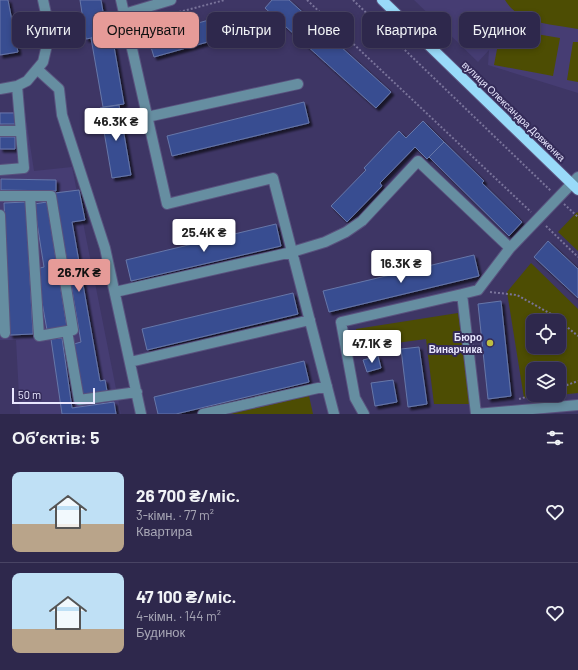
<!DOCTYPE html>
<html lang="uk">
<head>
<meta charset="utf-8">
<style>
  :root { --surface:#2e284c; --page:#363053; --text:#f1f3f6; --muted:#a7a6b5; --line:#494464; --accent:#e69b98 }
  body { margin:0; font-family:Barlow,sans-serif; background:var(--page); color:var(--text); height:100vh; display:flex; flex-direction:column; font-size:15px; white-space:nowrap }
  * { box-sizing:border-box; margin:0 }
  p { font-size:13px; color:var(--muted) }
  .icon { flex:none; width:22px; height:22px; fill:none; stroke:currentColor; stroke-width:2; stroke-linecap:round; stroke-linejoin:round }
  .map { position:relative; height:414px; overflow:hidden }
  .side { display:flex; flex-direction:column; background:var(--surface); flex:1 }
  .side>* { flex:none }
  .hud { position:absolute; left:12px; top:12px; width:554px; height:36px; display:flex; gap:8px }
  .fabs { position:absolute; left:526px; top:314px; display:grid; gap:8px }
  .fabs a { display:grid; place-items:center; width:40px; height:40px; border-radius:8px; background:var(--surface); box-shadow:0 2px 6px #0003,0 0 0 1px var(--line); font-size:20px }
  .scale { position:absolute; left:12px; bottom:10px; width:83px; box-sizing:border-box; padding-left:4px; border:2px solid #e9e7ff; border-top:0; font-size:11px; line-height:14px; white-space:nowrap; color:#e9e7ff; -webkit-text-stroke:3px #342b59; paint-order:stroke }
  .price { position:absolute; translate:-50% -34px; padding:0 9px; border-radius:4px; background:#fff; color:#222; font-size:13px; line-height:26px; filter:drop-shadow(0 1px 2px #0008) }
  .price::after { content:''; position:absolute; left:50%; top:24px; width:12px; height:9px; margin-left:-6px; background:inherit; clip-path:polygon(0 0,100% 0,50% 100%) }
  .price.on { background:var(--accent); color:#111 }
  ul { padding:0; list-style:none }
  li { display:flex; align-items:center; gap:12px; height:100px; padding:0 12px }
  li+li { border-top:1px solid var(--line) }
  li span { display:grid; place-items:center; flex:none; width:112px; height:80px; border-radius:8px; color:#555 }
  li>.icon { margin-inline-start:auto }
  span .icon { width:48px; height:48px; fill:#fffc; stroke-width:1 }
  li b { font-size:17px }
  h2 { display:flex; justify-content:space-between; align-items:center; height:48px; padding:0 12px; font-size:17px }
  .tag { padding:0 14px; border-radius:8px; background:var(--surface); box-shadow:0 2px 6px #0003,0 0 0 1px var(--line); font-size:14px; line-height:36px }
  .tag.on { background:var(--accent); color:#111 }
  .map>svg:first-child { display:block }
  .built { fill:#463d73 }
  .green { fill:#4d4d03; fill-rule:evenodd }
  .building { fill:#394d91; stroke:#6677a9; filter:url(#shadow) }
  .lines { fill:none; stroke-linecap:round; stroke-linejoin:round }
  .minor-casing { stroke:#59527e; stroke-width:12 }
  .major-casing { stroke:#59527e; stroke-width:12 }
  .path { stroke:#7a749b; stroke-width:2; stroke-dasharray:2 2; stroke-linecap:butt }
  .minor { stroke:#668ea1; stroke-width:10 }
  .major { stroke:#99daf9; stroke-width:10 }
  .poi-dot { fill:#bebf42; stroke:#342b59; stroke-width:1.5 }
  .labels { text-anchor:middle; stroke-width:4; stroke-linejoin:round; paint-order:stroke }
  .street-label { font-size:10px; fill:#e9e7ff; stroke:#342b59 }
  .poi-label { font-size:10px; font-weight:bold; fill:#e9e7ff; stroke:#342b59; text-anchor:end }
</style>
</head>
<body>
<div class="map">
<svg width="578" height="414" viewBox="0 0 578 414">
  <defs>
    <filter id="shadow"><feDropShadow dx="3" dy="3" stdDeviation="1" flood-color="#0009"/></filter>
  </defs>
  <rect width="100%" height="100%" fill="#3e3665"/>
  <path class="built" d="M414,0H578V93L488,65L489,50L478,62Z
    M0,112H25L34,171L72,167L121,414H20L16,340H0Z"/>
  <path class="green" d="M505,0H578V29C553,24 519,24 505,0Z
    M501,28L560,38L553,76L494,65Z
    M573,42H578V82L567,80Z
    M577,212L578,213V251L558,232Z
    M531,263L578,309V393L559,395V369H533V395H555L524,398L507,292ZM533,321H559V347H533Z
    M458,313L471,404H434L426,339L359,348L356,329Z
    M309,396L313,414H229Z"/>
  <path class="building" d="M0,0H8L18,52L0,55Z
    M80,0H101L107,35L86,39Z
    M272,0H289L391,92L376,108L265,8Z
    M216,18L222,38L154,57L148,37Z
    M112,35L124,104L103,107L91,38Z
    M304,102L309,123L172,156L167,136Z
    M119,105L131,175L112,178L100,108Z
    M0,113H16V124H0Z
    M423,121L444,142L427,159L415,147L380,183L382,186L347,222L331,206L366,170L364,168L399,131L406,138Z
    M0,137H15V149H0Z
    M444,142L484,181L482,183L522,222L509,236L429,157Z
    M1,179L56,180V191L1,190Z
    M79,190L85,220L72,222L100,381L105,380L107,391L83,395L74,344L81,342L55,193Z
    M26,202L33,334L10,335L4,203Z
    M47,202L67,327L47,330L36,269L44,267L34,204Z
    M276,224L281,246L131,281L126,260Z
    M548,241L578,269V298L534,257Z
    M474,255L479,276L329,312L323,291Z
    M293,293L298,314L147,350L142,329Z
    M501,301L511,396L488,399L478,304Z
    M62,338L72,408L114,402L116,414H62L51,339Z
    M419,347L427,404L408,407L401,349Z
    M378,356L381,368L367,372L363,360Z
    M304,361L309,382L176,414H158L154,397Z
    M393,380L397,402L375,406L371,383Z"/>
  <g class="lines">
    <defs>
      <path id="minor" d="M121,0L167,204L273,178L334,414
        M124,14L171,0
        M37,69L59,89L62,115L105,248L141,414
        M0,89L17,86L27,81L43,62L50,32L43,0
        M147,117L298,84
        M0,131H21
        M0,170L24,168L17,86
        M0,196H51L73,330L39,336L30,196
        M0,215L5,333
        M115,292L292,252L325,242L346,232L362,221L418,161L510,248
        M67,331L79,400L137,392
        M130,362L310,320
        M203,414L327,386
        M364,414L355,398L341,322L462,294
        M476,414L462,294L478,290L510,248L578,177
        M476,414L578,405"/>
      <path id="major" d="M382,0L578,190"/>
    </defs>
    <use href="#minor" class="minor-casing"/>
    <use href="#major" class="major-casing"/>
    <path class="path" d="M307,0L531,212
      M353,0L551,191
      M152,19L225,0
      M564,204L578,217
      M546,226L578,257
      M490,292L517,295L551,314L578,336
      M559,388L578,381
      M519,399L533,395"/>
    <use href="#minor" class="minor"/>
    <use href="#major" class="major"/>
  </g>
  <circle class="poi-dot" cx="490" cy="343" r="4"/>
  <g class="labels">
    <g class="street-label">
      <text transform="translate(514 111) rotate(44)" y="4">вулиця Олександра Довженка</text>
    </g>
    <g class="poi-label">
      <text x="482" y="341">Бюро<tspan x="482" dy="12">Винарчика</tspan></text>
    </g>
  </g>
</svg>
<div class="fabs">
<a><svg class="icon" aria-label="locate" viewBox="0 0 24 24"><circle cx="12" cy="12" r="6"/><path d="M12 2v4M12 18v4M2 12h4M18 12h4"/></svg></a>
<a><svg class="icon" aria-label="layers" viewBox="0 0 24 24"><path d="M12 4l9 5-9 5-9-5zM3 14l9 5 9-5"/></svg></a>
</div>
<div class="scale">50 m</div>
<b class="price" style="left:116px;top:142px">46.3K ₴</b>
<b class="price" style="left:204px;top:253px">25.4K ₴</b>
<b class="price" style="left:401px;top:284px">16.3K ₴</b>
<b class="price on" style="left:79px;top:293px">26.7K ₴</b>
<b class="price" style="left:372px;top:364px">47.1K ₴</b>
<div class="hud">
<a class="tag">Купити</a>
<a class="tag on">Орендувати</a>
<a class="tag">Фільтри</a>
<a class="tag">Нове</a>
<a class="tag">Квартира</a>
<a class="tag">Будинок</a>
</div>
</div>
<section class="side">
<h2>Об’єктів: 5<svg class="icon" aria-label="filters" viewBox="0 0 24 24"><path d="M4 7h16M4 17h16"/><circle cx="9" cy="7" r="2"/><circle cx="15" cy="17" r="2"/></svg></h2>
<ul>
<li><span style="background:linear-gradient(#bfe0f5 65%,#b9a48a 0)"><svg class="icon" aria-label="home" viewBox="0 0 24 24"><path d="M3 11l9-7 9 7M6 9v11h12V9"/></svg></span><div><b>26 700 ₴/міс.</b><p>3-кімн. · 77 m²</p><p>Квартира</p></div><svg class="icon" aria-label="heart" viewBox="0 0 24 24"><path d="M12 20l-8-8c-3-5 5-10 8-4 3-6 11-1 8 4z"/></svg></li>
<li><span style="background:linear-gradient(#bfe0f5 70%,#b9a48a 0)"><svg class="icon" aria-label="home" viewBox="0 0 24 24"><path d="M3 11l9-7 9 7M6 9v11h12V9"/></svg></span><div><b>47 100 ₴/міс.</b><p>4-кімн. · 144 m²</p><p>Будинок</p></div><svg class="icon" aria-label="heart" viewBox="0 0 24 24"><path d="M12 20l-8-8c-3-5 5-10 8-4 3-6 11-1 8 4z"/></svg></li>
</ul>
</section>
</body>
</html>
